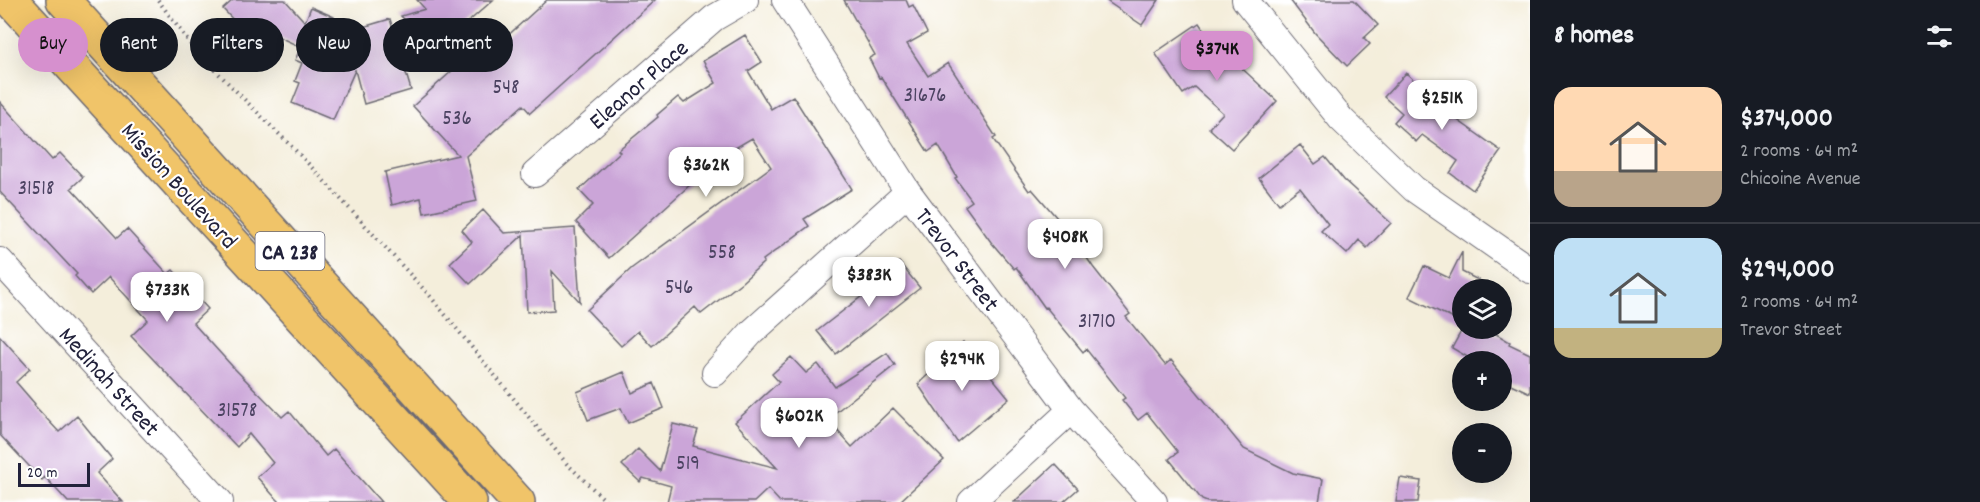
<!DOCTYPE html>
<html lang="en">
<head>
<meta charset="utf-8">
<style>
  :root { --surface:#171b24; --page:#20242c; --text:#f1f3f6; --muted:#9ea1a6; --line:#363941; --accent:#d690ce }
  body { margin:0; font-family:Dekko,sans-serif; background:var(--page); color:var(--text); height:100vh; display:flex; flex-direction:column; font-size:22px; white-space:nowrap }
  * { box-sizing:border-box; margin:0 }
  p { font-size:20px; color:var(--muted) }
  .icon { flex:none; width:33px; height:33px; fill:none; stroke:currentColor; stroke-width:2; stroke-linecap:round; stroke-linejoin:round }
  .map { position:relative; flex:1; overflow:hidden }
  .sheet { display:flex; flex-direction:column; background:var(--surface); width:450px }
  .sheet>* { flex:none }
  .top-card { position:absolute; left:18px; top:18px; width:570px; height:54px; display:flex; gap:12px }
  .tools { position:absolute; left:1452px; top:279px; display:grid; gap:12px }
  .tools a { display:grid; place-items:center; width:60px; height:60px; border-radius:50%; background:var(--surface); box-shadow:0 6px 24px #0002; font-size:30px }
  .scale { position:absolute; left:18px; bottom:15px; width:72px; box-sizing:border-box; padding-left:6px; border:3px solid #22223b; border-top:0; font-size:16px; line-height:21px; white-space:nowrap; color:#22223b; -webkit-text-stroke:4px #fff; paint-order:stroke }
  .price { position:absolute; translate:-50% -51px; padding:0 14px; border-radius:12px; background:#fff; color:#222; font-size:20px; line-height:39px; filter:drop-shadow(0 2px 3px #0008) }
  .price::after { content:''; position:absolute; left:50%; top:36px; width:18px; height:14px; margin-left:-9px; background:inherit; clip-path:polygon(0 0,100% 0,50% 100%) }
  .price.selected { background:var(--accent); color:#111 }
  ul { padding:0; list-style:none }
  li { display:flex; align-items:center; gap:18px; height:150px; padding:0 24px }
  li+li { border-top:2px solid var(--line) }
  li span { display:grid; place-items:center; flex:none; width:168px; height:120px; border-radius:18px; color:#555 }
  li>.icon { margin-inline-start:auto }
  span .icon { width:72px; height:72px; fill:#fffc; stroke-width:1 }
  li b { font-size:26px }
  h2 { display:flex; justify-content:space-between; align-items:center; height:72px; padding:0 24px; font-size:26px }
  .pill { padding:0 21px; border-radius:27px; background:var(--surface); box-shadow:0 6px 24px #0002; font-size:21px; line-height:54px }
  .pill.selected { background:var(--accent); color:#111 }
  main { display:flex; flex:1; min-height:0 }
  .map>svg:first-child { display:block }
  .building { fill:#cba5d8 }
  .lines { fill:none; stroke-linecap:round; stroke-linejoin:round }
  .minor-casing { stroke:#6c6973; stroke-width:28 }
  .major-casing { stroke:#6c6973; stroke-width:36 }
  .path { stroke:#6c6973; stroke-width:4; stroke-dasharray:1.5 4.5; stroke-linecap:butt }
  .minor { stroke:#fff; stroke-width:26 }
  .major { stroke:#f0c469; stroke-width:33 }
  .labels { text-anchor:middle; stroke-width:4.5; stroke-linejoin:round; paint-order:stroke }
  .number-label { font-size:21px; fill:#4c4362 }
  .shield { fill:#fff; stroke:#646476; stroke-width:1.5 }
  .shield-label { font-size:22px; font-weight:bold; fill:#22223b }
  .street-label { font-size:24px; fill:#22223b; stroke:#fff }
</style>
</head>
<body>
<main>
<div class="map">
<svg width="1530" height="502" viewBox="0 0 1530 502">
  <rect width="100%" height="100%" fill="#fff"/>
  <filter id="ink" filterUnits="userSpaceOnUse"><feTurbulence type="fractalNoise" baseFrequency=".0167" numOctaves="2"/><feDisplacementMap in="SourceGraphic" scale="12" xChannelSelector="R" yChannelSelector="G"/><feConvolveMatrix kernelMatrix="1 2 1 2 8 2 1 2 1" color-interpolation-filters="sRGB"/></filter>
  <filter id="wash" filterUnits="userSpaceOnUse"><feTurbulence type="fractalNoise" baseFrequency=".008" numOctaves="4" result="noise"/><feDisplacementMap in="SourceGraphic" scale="24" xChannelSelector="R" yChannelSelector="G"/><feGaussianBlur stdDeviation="1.35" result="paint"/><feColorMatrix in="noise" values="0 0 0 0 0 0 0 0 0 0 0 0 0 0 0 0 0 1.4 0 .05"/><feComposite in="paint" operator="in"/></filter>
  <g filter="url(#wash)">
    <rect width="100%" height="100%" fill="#f4eedb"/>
    <g id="blocks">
      <path class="building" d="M233,0H285L305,22L311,7L334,17L326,38L390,19L411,90L364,104L355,70L333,120L292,103L300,83L295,81L302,63L295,60L301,47L270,33L257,45L223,9Z
        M417,0H493L458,31L483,58L547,0H655L530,113L523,105L466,156L477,201L424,213L421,198L392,205L385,172L458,155L413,106L453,70L401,16L425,9Z
        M844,0H906L909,7L913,5L927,33L907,44L928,76L948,63L996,137L993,139L1029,191L1032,189L1070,233L1093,267L1130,314L1126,317L1165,365L1171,360L1244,449L1293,473L1323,479L1319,502H1207L1202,500L1169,459L1178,452L1147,413L1138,420L1122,400L1125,398L1086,349L1083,352L1046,307L1045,308L1016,267L1014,269L991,242L965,206L972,201L955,178L957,177L938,145L928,152L881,77L879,78L869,58L875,55Z
        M1105,0H1159L1142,25Z
        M1290,0H1354L1378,25L1364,38L1370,44L1347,66L1315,33Z
        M1199,23L1212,42L1223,35L1238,57L1233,60L1277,101L1232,149L1209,128L1223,113L1194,87L1183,94L1155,53Z
        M745,35L762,62L748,71L771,109L793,96L852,189L804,219L809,226L763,260L764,262L742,282L701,314L695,307L652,346L638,331L621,346L587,310L632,268L771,167L752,138L723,155L609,258L576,222L593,205L579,190L620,152L618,150L658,117L657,115L678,97L684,103L716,83L703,61Z
        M1406,73L1456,119L1501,151L1473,190L1450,173L1458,161L1422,135L1416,142L1394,122L1402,113L1384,97Z
        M0,102L52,160L60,153L83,177L71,188L117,238L127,229L168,274L173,270L208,309L193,323L232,366L282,417L289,411L326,456L334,449L381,502H280L272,494L257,477L273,463L249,434L237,447L131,336L148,320L109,277L91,294L75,276L77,274L0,192Z
        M1300,145L1315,164L1325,157L1344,180L1391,223L1367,248L1359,240L1347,254L1321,231L1328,224L1300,188L1279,204L1259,178Z
        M483,210L504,233L575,228L580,302L552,271L554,310L527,312L523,235L470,284L450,263L472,242L462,230Z
        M1462,252V272L1498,290H1462V323L1409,297L1424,266L1449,278Z
        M899,262L920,288L836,354L817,331L862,296L860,292Z
        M1463,328H1486L1510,342L1509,344L1530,354V393L1502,380V362H1476L1452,348Z
        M0,336L30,369L16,382L35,404L34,405L59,432L77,416L112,459L97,473L123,502H68L45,477L42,480L0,435Z
        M963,342L976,362L978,360L1009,398L957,442L918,384Z
        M887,353L895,365L827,419L852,447L893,408L944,460L899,502H780L768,489L754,502H667L671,486L643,478L640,482L622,465L638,449L660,471L673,424L698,430L693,446L777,468L735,422L779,382L772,374L791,357L806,373L818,364L835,387Z
        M624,372L632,393L654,383L664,408L628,423L621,408L588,420L577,392Z
        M1055,464L1078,489L1063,502H1014Z
        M1400,478L1421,481L1418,502H1396Z"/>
    </g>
  </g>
  <g filter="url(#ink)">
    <use href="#blocks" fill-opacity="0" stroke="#6c6973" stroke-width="1.5"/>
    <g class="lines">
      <defs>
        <path id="minor" d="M785,0L908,192L1071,410L1154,502
          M1245,0L1341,119L1414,189L1530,270
          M535,174L714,18L745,0
          M0,261L220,502
          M715,373L751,333L908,192
          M971,502L1071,410"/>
        <path id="major" d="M11,0L470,502
          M63,0L518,502"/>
      </defs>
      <use href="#minor" class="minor-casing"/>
      <use href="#major" class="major-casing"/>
      <path class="path" d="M158,0L194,49L303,158L430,296L567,464L607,502"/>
      <use href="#minor" class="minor"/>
      <use href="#major" class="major"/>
    </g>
  </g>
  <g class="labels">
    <g class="number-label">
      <text x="506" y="93">548</text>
      <text x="925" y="101">31676</text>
      <text x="457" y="124">536</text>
      <text x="36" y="194">31518</text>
      <text x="722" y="258">558</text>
      <text x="679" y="293">546</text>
      <text x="1097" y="327">31710</text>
      <text x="237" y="416">31578</text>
      <text x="688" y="469">519</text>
    </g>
    <rect class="shield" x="255.5" y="232" width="69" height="38" rx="4.5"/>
    <g class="shield-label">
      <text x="290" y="259">CA 238</text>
    </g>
    <g class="street-label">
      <text transform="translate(638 84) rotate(-41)" y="8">Eleanor Place</text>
      <text transform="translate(180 185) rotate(48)" y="8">Mission Boulevard</text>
      <text transform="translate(958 259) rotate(53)" y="8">Trevor Street</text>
      <text transform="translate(110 381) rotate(48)" y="8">Medinah Street</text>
    </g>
  </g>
</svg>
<div class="tools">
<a><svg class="icon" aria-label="layers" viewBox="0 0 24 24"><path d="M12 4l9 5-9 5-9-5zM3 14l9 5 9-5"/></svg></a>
<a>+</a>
<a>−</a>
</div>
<div class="scale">20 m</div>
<b class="price selected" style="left:1217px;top:82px">$374K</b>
<b class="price" style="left:1442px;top:131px">$251K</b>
<b class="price" style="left:706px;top:198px">$362K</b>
<b class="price" style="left:1065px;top:270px">$408K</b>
<b class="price" style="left:869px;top:308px">$383K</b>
<b class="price" style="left:167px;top:323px">$733K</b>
<b class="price" style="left:962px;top:392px">$294K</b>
<b class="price" style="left:799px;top:449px">$602K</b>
<div class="top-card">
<a class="pill selected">Buy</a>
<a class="pill">Rent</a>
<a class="pill">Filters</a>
<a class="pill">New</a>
<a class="pill">Apartment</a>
</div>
</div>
<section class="sheet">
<h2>8 homes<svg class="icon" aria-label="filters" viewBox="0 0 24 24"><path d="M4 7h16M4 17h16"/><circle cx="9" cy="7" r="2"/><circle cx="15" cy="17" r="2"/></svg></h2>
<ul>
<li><span style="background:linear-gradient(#ffd9b3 70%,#b9a48a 0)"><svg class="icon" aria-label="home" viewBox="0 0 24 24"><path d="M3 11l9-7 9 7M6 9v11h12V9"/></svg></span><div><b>$374,000</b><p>2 rooms · 64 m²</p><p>Chicoine Avenue</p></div></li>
<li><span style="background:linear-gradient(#bfe0f5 75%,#c2b280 0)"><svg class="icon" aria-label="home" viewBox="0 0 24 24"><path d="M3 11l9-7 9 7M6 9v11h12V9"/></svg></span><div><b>$294,000</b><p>2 rooms · 64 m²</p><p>Trevor Street</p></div></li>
</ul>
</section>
</main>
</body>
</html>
